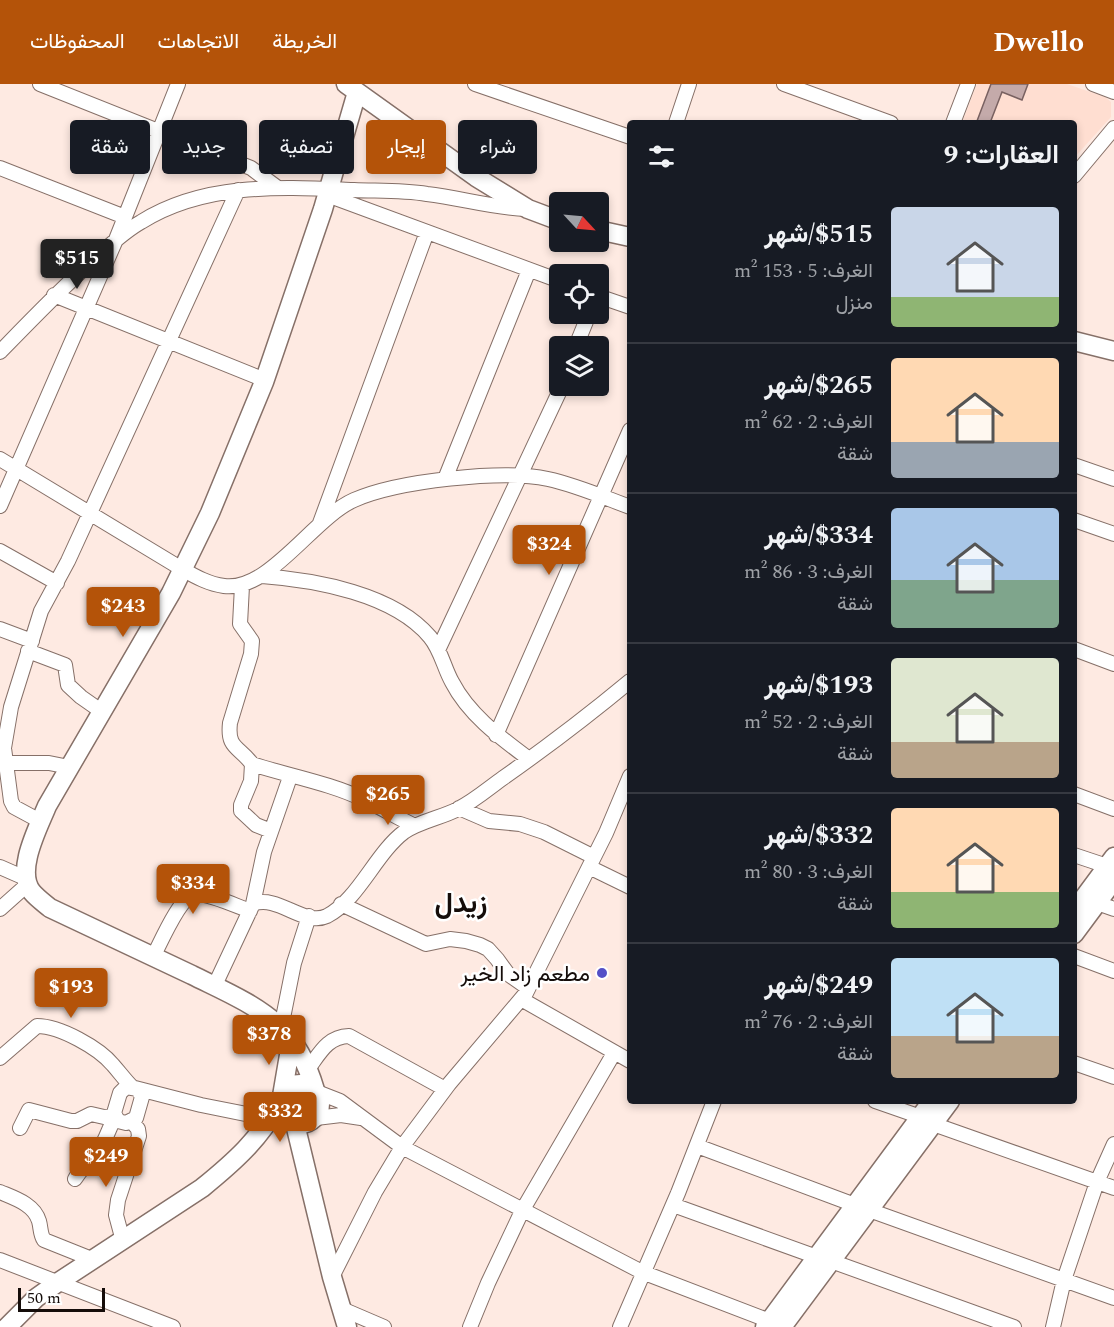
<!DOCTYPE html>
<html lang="ar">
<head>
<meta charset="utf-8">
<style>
  :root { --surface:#171b24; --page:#242831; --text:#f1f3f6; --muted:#9ea1a6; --line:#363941; --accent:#b45309 }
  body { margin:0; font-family:Spectral,Vazirmatn,serif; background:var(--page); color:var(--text); direction:rtl; height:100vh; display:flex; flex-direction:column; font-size:22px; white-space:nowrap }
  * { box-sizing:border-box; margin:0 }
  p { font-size:20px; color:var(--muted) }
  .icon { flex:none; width:33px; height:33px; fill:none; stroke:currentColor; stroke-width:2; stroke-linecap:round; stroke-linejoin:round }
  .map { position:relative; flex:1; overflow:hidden; direction:ltr }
  .drawer { position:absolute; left:627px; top:36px; width:450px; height:984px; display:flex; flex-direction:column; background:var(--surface); border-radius:6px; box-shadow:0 3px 9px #0003; direction:rtl }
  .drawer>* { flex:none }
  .hud { position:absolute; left:18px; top:36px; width:519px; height:54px; direction:rtl; display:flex; gap:12px }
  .needle { width:39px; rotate:116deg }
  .tools { position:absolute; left:549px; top:108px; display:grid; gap:12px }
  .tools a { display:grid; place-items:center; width:60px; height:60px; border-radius:6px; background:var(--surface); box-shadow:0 3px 9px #0003; font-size:30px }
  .scale { position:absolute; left:18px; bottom:15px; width:87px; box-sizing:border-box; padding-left:6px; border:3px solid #150d0a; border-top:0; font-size:16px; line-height:21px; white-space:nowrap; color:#150d0a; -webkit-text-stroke:4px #fff; paint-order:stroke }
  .price { position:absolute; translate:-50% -51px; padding:0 14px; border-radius:6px; background:var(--accent); color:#fff; font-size:20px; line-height:39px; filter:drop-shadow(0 2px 3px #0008) }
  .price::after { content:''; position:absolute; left:50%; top:36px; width:18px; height:14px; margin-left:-9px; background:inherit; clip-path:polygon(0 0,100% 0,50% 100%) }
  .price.active { background:#222; color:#fff }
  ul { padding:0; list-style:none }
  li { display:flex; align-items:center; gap:18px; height:150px; padding:0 18px }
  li+li { border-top:2px solid var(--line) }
  li span { display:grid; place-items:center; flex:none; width:168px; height:120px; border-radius:6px; color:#555 }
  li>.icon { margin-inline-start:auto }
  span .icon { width:72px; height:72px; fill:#fffc; stroke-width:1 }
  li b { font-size:26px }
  h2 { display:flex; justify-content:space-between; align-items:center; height:72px; padding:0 18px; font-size:26px }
  .pill { padding:0 21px; border-radius:6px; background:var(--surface); box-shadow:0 3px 9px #0003; font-size:21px; line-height:54px }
  .pill.active { background:var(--accent); color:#fff }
  header { display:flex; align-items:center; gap:36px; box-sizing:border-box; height:84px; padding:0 30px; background:var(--accent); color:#fff }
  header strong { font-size:28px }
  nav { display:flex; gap:33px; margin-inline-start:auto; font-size:21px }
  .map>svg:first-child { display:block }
  .built { fill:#ffded1 }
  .building { fill:#c4aaaa; stroke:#796161; stroke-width:1.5 }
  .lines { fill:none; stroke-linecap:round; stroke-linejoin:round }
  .street-casing { stroke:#867068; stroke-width:16 }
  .secondary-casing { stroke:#867068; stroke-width:21 }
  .street { stroke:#fff; stroke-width:14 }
  .secondary { stroke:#fff; stroke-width:18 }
  .poi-dot { fill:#5450c7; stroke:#fff; stroke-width:2 }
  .labels { text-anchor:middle; stroke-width:5; stroke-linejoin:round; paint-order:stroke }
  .poi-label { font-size:22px; fill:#150d0a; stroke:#fff; text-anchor:end }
  .district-label { font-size:28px; font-weight:bold; fill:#150d0a; stroke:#fff }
</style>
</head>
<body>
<header>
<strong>Dwello</strong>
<nav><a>الخريطة</a><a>الاتجاهات</a><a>المحفوظات</a></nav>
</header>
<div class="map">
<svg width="1114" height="1243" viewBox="0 0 1114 1243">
  <rect width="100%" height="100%" fill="#feeae2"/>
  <path class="built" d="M977,0H1067L1105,13L1111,18V33L1074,74V39H962Z"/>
  <path class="building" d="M991,0H1028L1022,16L1002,8L990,39H982L977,37Z"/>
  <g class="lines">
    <defs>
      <path id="street" d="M40,0L251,84L278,104
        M475,0L630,53
        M784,0L891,39
        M1093,0L1114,8
        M676,39L689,0
        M953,39L968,0
        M0,84L125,133
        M1074,92L1114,44
        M327,111L560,197
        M54,211L265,296
        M598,212L630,223
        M576,262L589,230
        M0,268C30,237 59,207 91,178C107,164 123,148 141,138C205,98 282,103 354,106C378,107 403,106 427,110C461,114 493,124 526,125
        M0,375L182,485C196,493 209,500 224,502C269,508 313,434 354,416C397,397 503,385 548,395C576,401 603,413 630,423
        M1074,381L1114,395
        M445,395L529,186
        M0,422L115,158L178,0
        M1074,436L1114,450
        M320,439L427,148
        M0,467L57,499
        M262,492C316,496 394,510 430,553C441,566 444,584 452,598C469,631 501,654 529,675
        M242,502L240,540L252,557L251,570L230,639C227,665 239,662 252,680L251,697L241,721V727L256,741L271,747
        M0,545L32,557
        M1074,565L1114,580
        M438,566L562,302
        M28,567L65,581L68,601L81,613L101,627
        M496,651L630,346
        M6,679H49L69,683
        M252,680C289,692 330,699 365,716C382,724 398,734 415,742
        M1074,710L1114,725
        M459,724L489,737L520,740L544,748L594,773
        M40,737L14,723L11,717L4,664L11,623L41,527L68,477L238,106
        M1074,771L1107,782
        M0,783L25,794
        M589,783L630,803
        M1097,819L1114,825
        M253,820L264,768L290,693
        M341,820L426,860L450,855L466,857L480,861L488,865L497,875L508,890L528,904
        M0,825L28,800
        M1074,872L1114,887
        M153,873C160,860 180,812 195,810C209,809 236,822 250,827
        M214,903L253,820C278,810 304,843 327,832C358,816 376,769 404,748C420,737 441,734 458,725C474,717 489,704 503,694C547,663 589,631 630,597
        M521,915L630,977
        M281,944L294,879L309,832
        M0,974L37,942C60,942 99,964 113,981C120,989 125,996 132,1003
        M1074,979L1114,993
        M308,985C320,969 327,953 349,952L445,1005
        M126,1003L138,1005L142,1013L136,1034L126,1039L118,1037L114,1029L120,1009Z
        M135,1004L201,1021L271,1035
        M317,1008L340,1017L402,1063L642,1188L770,1237
        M875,1017L921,1033
        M316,1034L341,1031L361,1034
        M933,1040L1114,1104
        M20,1044L29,1026L71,1037H77L91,1030L104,1033L115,1032C109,1045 104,1061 95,1073C87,1083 82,1082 75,1095
        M697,1062L855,1121
        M0,1108C14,1114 34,1120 39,1137C41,1144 40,1150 44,1156L94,1176
        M673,1121L817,1173
        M869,1126L1114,1214
        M123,1157L116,1131L118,1116L139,1052L138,1045L132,1038
        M0,1176L173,1243
        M831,1177L1014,1243
        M332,1193L375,1108L402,1063L449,1000L526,909L606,749L630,692
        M342,1225L384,1243
        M470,1243L488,1199L522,1127L614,969
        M620,1243L678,1109L714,1017
        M1053,1243L1064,1196L1097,1098L1114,1060"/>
      <path id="secondary" d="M346,0L476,93L528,125L560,137
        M598,146L630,153
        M1074,257L1114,267
        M1074,827L1114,773
        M1074,850L1114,796
        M280 1020a20 20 0 1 1 40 0a20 20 0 1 1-40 0Z
        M315,1006C308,982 297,959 279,942C254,919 222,906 192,891C145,869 97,846 50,824C44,819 37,814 32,808C15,787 38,744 47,722L171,509L210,429L264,298L323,125L357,8
        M282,1012L289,971V953
        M295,1040L332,1193L347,1243
        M7,1243L36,1214L57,1199L202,1104C234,1078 260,1055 280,1018
        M765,1243L932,1017
        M782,1243L950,1017"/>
    </defs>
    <use href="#street" class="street-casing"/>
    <use href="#secondary" class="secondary-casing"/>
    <use href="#street" class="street"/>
    <use href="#secondary" class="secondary"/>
  </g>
  <circle class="poi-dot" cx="602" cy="889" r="6"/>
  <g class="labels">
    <g class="poi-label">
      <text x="590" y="897">مطعم زاد الخير</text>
    </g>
    <g class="district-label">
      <text x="461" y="828">زيدل</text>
    </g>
  </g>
</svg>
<div class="tools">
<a><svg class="needle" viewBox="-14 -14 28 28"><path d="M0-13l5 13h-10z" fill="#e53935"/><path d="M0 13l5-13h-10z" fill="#9ea1a6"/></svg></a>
<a><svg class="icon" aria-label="locate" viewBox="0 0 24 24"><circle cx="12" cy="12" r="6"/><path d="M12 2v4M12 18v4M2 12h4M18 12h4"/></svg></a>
<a><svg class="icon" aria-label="layers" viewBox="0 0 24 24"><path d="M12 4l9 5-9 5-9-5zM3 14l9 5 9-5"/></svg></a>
</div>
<div class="scale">50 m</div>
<b class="price active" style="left:77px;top:206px">$515</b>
<b class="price" style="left:549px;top:492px">$324</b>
<b class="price" style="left:123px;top:554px">$243</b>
<b class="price" style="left:388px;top:742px">$265</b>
<b class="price" style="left:193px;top:831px">$334</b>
<b class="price" style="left:71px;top:935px">$193</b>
<b class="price" style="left:269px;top:982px">$378</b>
<b class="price" style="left:280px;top:1059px">$332</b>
<b class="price" style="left:106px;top:1104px">$249</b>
<div class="hud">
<a class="pill">شراء</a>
<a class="pill active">إيجار</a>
<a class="pill">تصفية</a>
<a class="pill">جديد</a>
<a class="pill">شقة</a>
</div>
<section class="drawer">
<h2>العقارات: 9<svg class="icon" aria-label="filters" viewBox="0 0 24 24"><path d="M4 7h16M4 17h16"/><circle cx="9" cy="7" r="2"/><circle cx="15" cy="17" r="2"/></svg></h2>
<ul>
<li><span style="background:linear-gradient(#c9d6e8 75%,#8fb573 0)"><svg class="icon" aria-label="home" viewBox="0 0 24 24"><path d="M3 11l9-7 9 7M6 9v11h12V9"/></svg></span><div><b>$515/شهر</b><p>الغرف: 5 · 153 m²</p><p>منزل</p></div></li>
<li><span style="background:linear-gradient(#ffd9b3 70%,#9aa5b1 0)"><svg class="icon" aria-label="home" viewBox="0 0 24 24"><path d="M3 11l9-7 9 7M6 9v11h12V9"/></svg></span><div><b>$265/شهر</b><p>الغرف: 2 · 62 m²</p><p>شقة</p></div></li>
<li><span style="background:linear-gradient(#a9c7e8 60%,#7fa58c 0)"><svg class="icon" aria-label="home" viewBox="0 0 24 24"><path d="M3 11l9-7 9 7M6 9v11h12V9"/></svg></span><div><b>$334/شهر</b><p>الغرف: 3 · 86 m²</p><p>شقة</p></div></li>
<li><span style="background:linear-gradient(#dfe7d0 70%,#b9a48a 0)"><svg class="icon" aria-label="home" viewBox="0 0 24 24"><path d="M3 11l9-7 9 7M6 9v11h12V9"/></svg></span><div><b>$193/شهر</b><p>الغرف: 2 · 52 m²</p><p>شقة</p></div></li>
<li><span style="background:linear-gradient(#ffd9b3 70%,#8fb573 0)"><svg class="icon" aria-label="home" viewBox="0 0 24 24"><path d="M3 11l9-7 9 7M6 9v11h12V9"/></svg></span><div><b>$332/شهر</b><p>الغرف: 3 · 80 m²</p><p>شقة</p></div></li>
<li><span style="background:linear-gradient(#bfe0f5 65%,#b9a48a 0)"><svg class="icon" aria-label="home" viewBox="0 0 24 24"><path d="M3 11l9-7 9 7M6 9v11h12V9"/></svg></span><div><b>$249/شهر</b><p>الغرف: 2 · 76 m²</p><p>شقة</p></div></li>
</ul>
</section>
</div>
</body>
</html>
